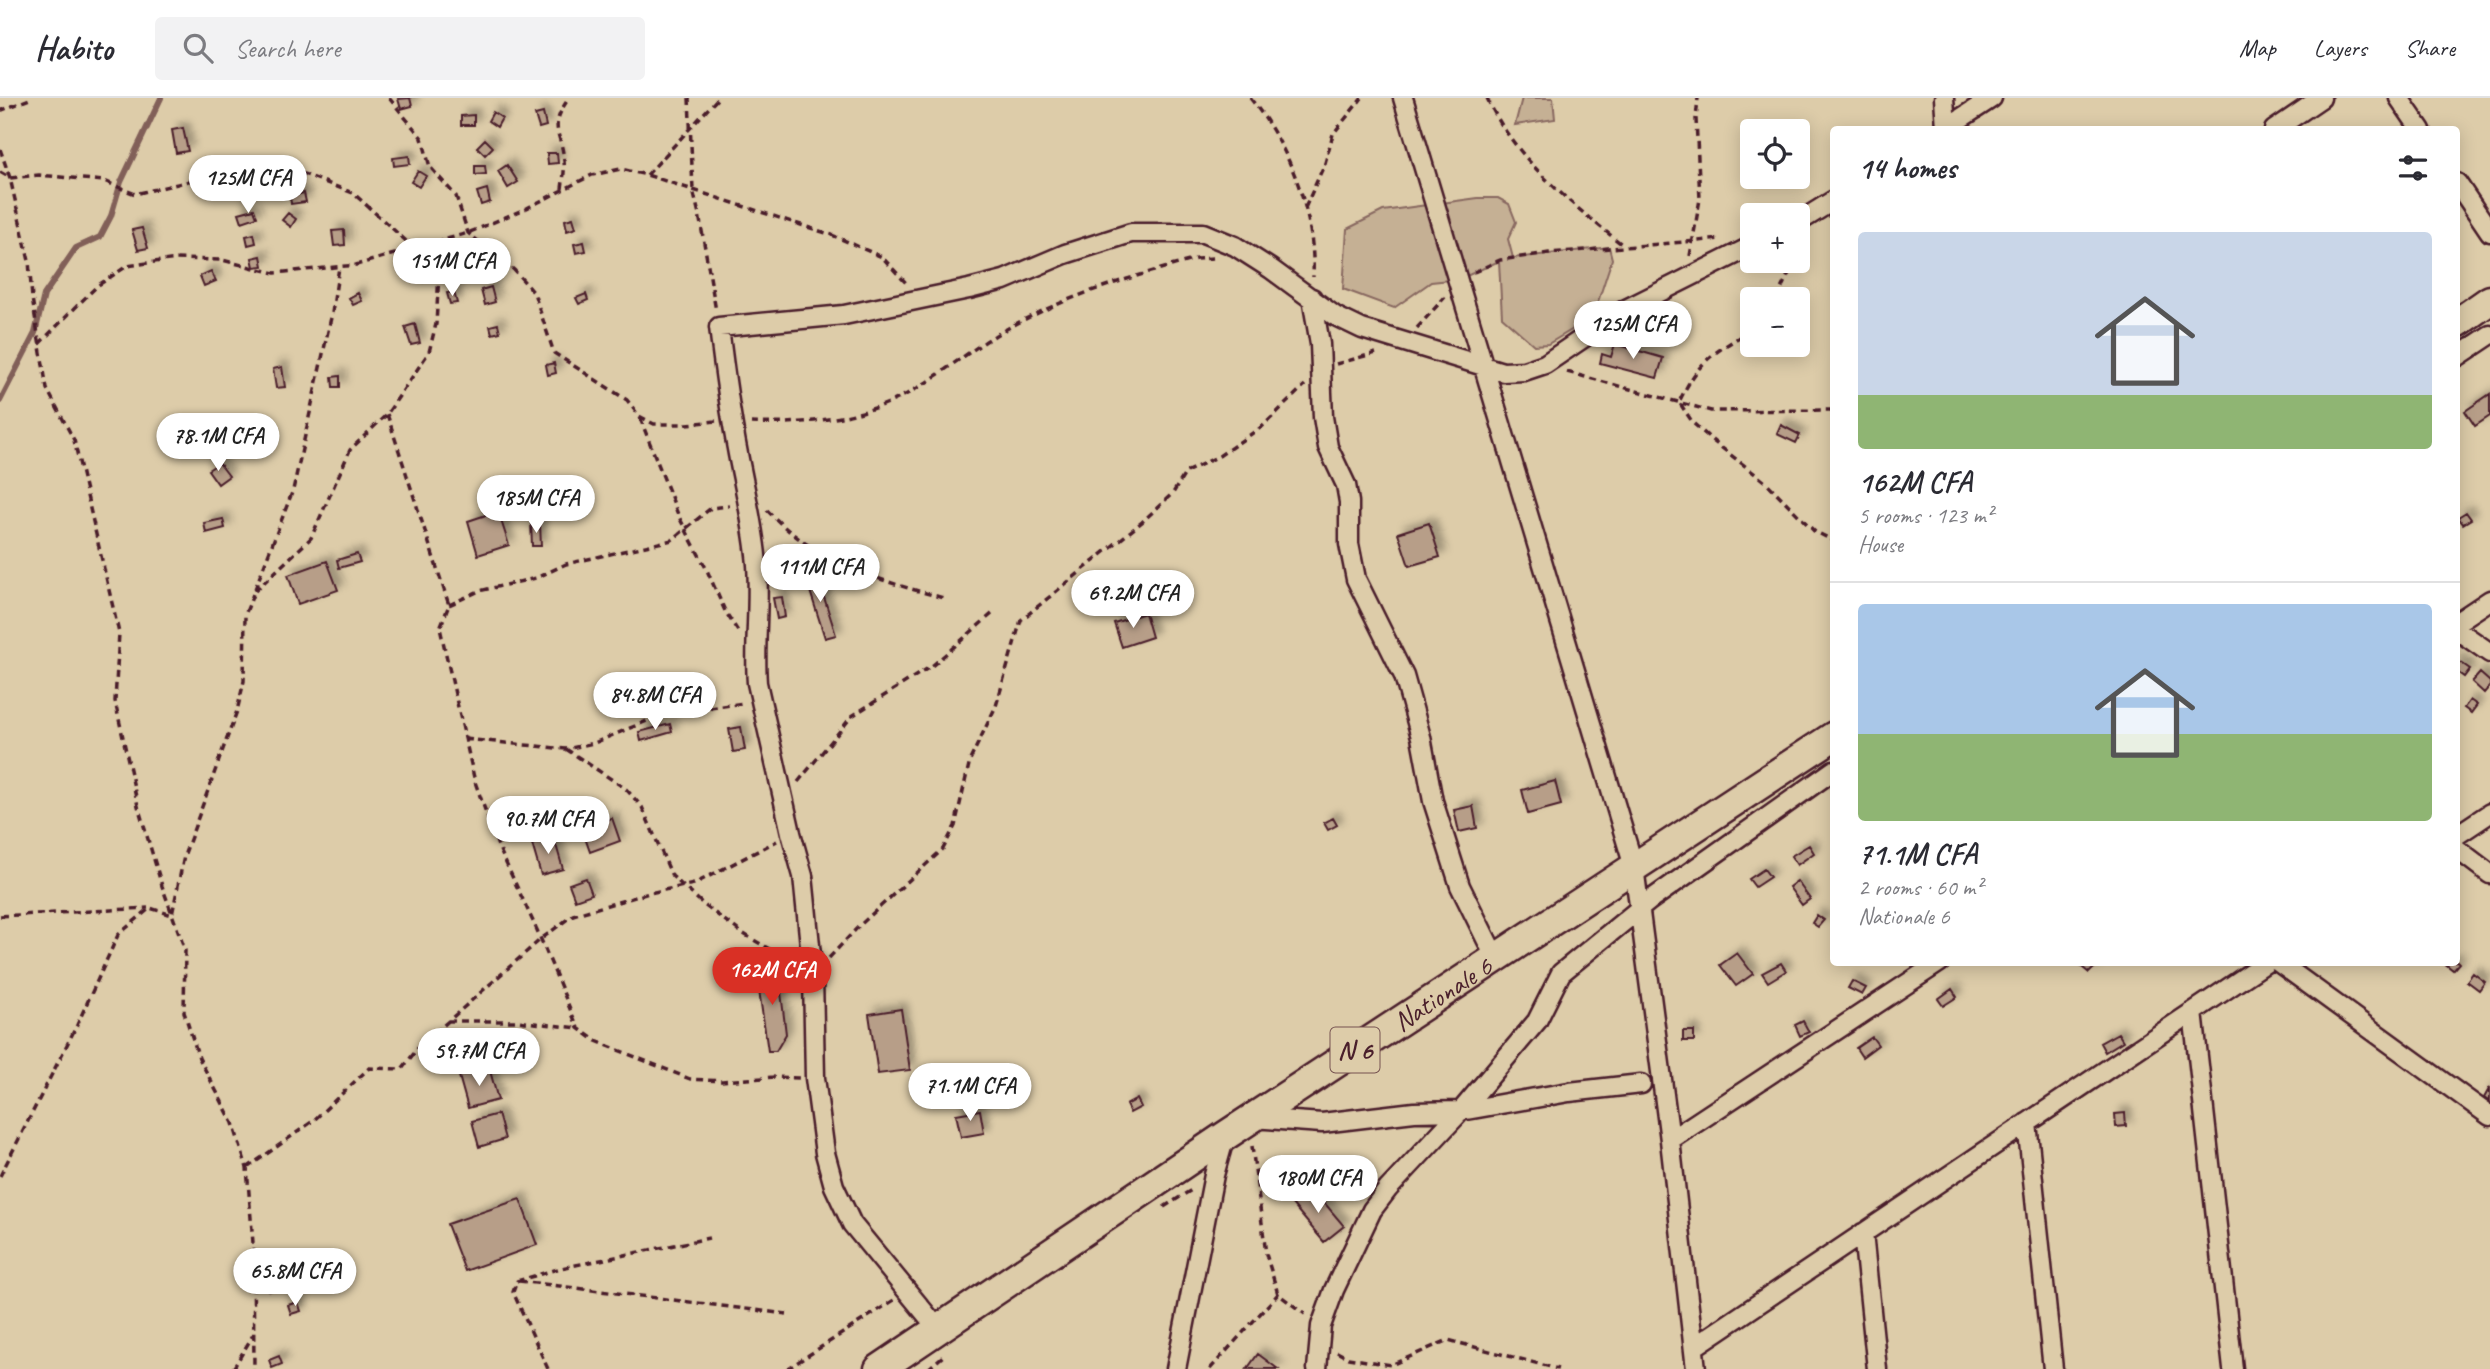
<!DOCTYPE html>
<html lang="en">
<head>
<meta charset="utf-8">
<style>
  :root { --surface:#fff; --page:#f2f2f3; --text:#2b2b33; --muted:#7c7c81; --line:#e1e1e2; --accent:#d93025 }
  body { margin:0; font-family:Caveat,sans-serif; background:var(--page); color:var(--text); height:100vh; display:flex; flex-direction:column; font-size:26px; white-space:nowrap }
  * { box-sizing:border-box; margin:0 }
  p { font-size:23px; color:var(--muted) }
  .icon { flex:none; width:38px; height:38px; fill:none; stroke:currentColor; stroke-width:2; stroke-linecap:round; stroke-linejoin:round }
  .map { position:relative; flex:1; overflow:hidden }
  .details { position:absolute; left:1830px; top:28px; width:630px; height:840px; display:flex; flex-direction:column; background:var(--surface); border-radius:7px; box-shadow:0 4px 18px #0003 }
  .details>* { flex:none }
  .buttons { position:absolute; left:1740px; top:21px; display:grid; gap:14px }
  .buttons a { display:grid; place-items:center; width:70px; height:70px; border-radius:7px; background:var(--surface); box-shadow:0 4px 18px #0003; font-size:35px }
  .price { position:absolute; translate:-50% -60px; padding:0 16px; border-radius:24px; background:#fff; color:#222; font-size:23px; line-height:46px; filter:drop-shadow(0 2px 4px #0008) }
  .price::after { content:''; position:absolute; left:50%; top:42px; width:21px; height:16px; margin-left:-10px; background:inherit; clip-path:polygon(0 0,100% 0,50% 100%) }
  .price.selected { background:var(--accent); color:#fff }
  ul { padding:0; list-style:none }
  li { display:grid; align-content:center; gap:14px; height:371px; padding:0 28px }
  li+li { border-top:2px solid var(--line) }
  li span { display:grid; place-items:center; height:217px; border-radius:7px; color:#555 }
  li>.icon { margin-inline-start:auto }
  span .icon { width:126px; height:126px; fill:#fffc; stroke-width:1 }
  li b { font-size:30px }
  h2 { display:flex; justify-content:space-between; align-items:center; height:84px; padding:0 28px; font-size:30px }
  header { display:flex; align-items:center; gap:42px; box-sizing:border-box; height:98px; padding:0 35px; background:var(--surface); border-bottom:2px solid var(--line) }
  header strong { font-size:33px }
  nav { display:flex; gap:38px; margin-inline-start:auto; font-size:24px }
  .search { width:490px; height:63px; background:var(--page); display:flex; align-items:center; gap:18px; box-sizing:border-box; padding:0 24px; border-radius:7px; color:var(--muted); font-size:26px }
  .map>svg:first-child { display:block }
  .green { fill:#c5b094; stroke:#886860; stroke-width:2 }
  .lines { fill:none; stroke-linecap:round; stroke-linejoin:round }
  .stream { stroke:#815f59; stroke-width:6 }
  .building { fill:#b79e88; stroke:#4a1f2b; stroke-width:2; filter:url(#shadow) }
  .street-casing { stroke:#4a1f2b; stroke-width:23 }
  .primary-casing { stroke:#4a1f2b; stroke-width:33 }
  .path { stroke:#4a1f2b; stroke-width:3.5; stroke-dasharray:7 5; stroke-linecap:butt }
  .street { stroke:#ddcca9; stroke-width:18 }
  .primary { stroke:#ddcca9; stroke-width:28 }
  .labels { text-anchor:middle; stroke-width:7; stroke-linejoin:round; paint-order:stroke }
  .shield { fill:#ddcca9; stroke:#765351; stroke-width:2 }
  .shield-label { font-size:26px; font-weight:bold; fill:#4a1f2b }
  .street-label { font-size:28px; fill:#4a1f2b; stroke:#ddcca9 }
</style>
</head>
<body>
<header>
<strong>Habito</strong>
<div class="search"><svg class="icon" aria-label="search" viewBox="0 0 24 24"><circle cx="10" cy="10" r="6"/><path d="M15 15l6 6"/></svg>Search here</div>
<nav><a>Map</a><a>Layers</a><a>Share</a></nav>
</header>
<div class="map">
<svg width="2490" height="1271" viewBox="0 0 2490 1271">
  <defs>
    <filter id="shadow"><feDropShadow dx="6" dy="-6" stdDeviation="3.5" flood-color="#0004"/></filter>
  </defs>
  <rect width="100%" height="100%" fill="#ddcca9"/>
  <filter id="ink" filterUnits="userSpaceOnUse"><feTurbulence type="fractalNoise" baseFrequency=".0143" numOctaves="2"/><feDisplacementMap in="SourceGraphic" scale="14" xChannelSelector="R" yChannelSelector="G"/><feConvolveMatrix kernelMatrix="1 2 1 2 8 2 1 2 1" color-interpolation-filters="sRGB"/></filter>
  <g filter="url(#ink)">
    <path class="green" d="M1522,0H1553L1555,21L1515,27Z
      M1478,100H1498L1509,106L1516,124L1508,141L1513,160L1609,149L1612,161L1593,219L1548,246L1534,247L1502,219L1499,163L1460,181L1431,184L1394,210L1343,191L1347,131L1383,113Z"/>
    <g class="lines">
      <path class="stream" d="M0,303L35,235L44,197L76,150L100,139L111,118L121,84L161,0"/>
    </g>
    <path class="building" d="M410,0L412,8L401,11L398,1Z
      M493,14L502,20L497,29L488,23Z
      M543,15L546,28L539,30L535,17Z
      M474,17V27H461V18Z
      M183,30L188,53L176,55L172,32Z
      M485,41L493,49L485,57L477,49Z
      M547,55H557L558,65L548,66Z
      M409,58L410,66L394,68L393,60Z
      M507,67L518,84L508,90L498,73Z
      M475,68H485L486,76L475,77Z
      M418,73L426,78L419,89L411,84Z
      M487,91L490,104L481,107L477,94Z
      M304,95L306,104L291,106L290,98Z
      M254,111L257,119L242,124L239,115Z
      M288,115L296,121L291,129L282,122Z
      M573,120L576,130L567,133L565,122Z
      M142,130L148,150L138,152L132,132Z
      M344,132L345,147L334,148L332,133Z
      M254,136L256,145L248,147L246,138Z
      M584,144L586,153L576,155L574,146Z
      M261,158L263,168L254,169L252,160Z
      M431,172L434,182L424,184L422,174Z
      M211,173L216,183L204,188L200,178Z
      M491,189L495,204L485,207L481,192Z
      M454,194L457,205L450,206L447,195Z
      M358,195L362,203L353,207L349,200Z
      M586,196L588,202L579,206L576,200Z
      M415,226L420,245L411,247L405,229Z
      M498,226L500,234L492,236L490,228Z
      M1615,246L1663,260L1657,280L1600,265L1602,256L1611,259Z
      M554,265L556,275L548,277L546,267Z
      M282,269L285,289L276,290L273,271Z
      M340,278V289H333L332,279Z
      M2490,296V318L2475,328L2465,313Z
      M1781,327L1800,337L1796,345L1777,336Z
      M219,365L229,378L218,386L208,372Z
      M498,413L509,447L478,457L468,423Z
      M2466,414L2471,421L2463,426L2458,419Z
      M223,421L225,430L206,435L204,425Z
      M531,425H540L541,448H532Z
      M1429,425L1440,459L1409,468L1398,435Z
      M357,456L360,464L339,470L337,462Z
      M327,463L338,492L298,506L288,477Z
      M815,471L836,537L825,540L804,474Z
      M782,499L785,519L777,521L773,500Z
      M1145,515L1152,539L1122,549L1114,525Z
      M2457,562L2470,571L2464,579L2457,574Z
      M2480,575L2490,584V588L2484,595L2472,584Z
      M2470,602L2477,607L2471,615L2464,610Z
      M670,626L672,634L641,643L639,634Z
      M741,629L745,652L733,654L729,631Z
      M1555,683L1561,707L1528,716L1522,692Z
      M1473,708L1477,730L1459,734L1454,712Z
      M612,720L620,743L590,754L582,731Z
      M1333,720L1337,727L1328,732L1324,725Z
      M554,740L563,771L541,777L532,746Z
      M1809,747L1814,755L1797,767L1791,758Z
      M1764,771L1770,779L1755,789L1749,781Z
      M586,780L592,796L575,802L569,786Z
      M1797,783L1810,801L1802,807L1789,789Z
      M1817,817L1824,822L1818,829L1812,825Z
      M1737,855L1753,876L1736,888L1720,867Z
      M2457,863L2459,865L2453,872L2443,864Z
      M2086,864L2094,870L2089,875L2082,869Z
      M1781,865L1786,873L1768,884L1762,875Z
      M778,869L786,936L776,953H768L756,872Z
      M2473,875L2485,884L2479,892L2467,883Z
      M1852,883L1866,890L1862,897L1848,890Z
      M1952,891L1957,899L1943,908L1938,901Z
      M901,911L910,972L878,976L869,916Z
      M1803,923L1809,934L1800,938L1795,927Z
      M1683,933H1694V943H1683Z
      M2118,935L2123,943L2105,954L2100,945Z
      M1872,939L1878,947L1862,959L1856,950Z
      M489,969L498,1002L468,1010L459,978Z
      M2490,989V1004L2484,1000Z
      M1137,1001L1141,1009L1130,1015L1126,1007Z
      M980,1012L984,1035L961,1039L956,1016Z
      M2125,1015L2126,1028L2116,1029L2115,1016Z
      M498,1016L505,1041L479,1049L472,1023Z
      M1311,1089L1344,1128L1324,1144L1292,1106Z
      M520,1101L537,1147L465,1173L447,1126Z
      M277,1182L279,1190L269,1193L267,1184Z
      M298,1204L301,1213L291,1216L288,1207Z
      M1258,1256L1278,1271H1247Z
      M279,1258L282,1266L272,1270L269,1262Z"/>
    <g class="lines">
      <defs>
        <path id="street" d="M1403,0L1634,769L1670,1042L1696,1271
          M1944,0L1946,29
          M2399,0L2421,32
          M1943,32L1992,0
          M2274,32L2321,0
          M2457,85L2490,134
          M1797,125L1834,102
          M1312,200L1320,246L1323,319L1328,349L1346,387L1349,404V446L1356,481L1404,578L1421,639L1433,703L1460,788L1495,859
          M2457,259L2490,237
          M2457,524L2490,502
          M2457,532L2490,555
          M2457,737L2490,715
          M2457,751L2490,776
          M2278,864L2490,1018
          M2193,914L2233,1271
          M1252,1020L1322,1025L1414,1014L1461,1013L1569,994L1641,986
          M2027,1025L2053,1271
          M1670,1042L1940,864
          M1863,1135L1877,1271
          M939,1232L852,1126L834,1088L825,1055L815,980L813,877L803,778L791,735L757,585C754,546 760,507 757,467C754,429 745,393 738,356C730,314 724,271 719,229L844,217L969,191L1004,182L1065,156L1131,135H1203L1235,148L1271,171L1335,218L1362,231L1503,274L1524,273L1545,266L1626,211L1752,148
          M1694,1249L2267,864
          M1176,1271L1214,1077L1225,1038
          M1317,1271L1321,1228L1334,1192L1372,1112L1388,1091L1461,1013L1537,923L1561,875L1649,803L1834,672"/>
        <g id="primary">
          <path d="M2457,225L2490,202"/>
          <path id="s1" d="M879,1271L1225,1038L1834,638"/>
        </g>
      </defs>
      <use href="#street" class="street-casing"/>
      <use href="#primary" class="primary-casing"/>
      <path class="path" d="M389,0L422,40L430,69L456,98L468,135L514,172L534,195L554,255L627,302L639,318L654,326H687L716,323
        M689,0L693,92L699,116L716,213
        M1250,0C1289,48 1316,116 1313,179
        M1487,0C1516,63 1572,106 1624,148
        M0,13L32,0
        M0,51L10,80L29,163L32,200L47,291L74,342L119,535L115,603L138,708L162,788L185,852L184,914L199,960L233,1025L247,1070L253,1145L254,1271
        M0,74L10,80L39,77L104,83L135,96L186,84L221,69L262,65L301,75L353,95L415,151
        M647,77L718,0
        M562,91C563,82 565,72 564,63C562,34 547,31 569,0
        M1305,110L1325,65L1333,36L1362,0
        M1797,157L1805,140
        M1690,158L1700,101L1696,21L1698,0
        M1474,174L1500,162L1549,155L1722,141
        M1776,201L1795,163
        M1417,230L1445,199
        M1752,231C1713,256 1700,260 1679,304L1693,325L1713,343L1768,386L1814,433L1834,443
        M39,246L97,188L127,168L176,161L222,162L275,175L356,167L468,135L527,110L592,77L621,71L647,77L832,137L882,159L908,187
        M1336,266L1376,255
        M1567,274L1711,313L1834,312
        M387,316L449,507L440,530L475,684L498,748L537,832L578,930L596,943L690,981L722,983L775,979L800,980
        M640,320L679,419L706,470L725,513L739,535
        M751,325C801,327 862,321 907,296C943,276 974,248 1010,229C1069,197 1131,179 1196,161L1214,160
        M767,412C817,466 879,482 947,501
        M255,493L311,440L350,352L387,316L429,254L436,226L439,176L453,139
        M449,507L479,493L536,480L566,466L672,442L711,410L729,408
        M465,641L566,651L594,645L659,618L743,605
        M566,651L626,691L642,709L672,778L704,807L742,835L793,865
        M798,684L852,618L933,567L993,515
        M0,818L148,810
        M829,860L859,828L943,751L955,728L970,662L996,608L1021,522L1142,424L1173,395L1186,374L1219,358L1263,328L1305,287
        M448,923H517L578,930
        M1252,1048L1266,1156L1278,1196L1305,1216
        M247,1070L313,1023L369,970L402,971L418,950L471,903L541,841L573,817L649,795L694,786L777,743
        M0,1078L77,927L118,837L150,810L172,817L184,758L237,613L244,583L245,517L293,392L332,215L339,169
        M1164,1109L1193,1091
        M519,1183L787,1216
        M1337,1254L1348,1260L1391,1267L1448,1242L1558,1271
        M233,1271L253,1237
        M548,1271L513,1194L517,1183L561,1170L709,1140
        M787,1271L894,1202
        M928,1271L943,1258
        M1210,1271L1278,1196"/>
      <use href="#street" class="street"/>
      <use href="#primary" class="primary"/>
    </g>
  </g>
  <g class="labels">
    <rect class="shield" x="1330.5" y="929.5" width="49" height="45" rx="5"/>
    <g class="shield-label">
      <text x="1355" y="961">N 6</text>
    </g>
    <g class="street-label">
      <text dy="10" stroke="none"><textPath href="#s1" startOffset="677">Nationale 6</textPath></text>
    </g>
  </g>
</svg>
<div class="buttons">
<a><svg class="icon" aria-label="locate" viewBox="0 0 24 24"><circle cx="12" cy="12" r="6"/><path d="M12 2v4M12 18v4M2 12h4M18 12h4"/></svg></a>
<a>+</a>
<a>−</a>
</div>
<b class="price" style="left:248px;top:117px">125M CFA</b>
<b class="price" style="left:452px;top:200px">151M CFA</b>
<b class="price" style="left:1633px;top:263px">125M CFA</b>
<b class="price" style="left:218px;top:375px">78.1M CFA</b>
<b class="price" style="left:536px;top:437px">185M CFA</b>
<b class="price" style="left:820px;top:506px">111M CFA</b>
<b class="price" style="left:1133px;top:532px">69.2M CFA</b>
<b class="price" style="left:655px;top:634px">84.8M CFA</b>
<b class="price" style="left:548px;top:758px">90.7M CFA</b>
<b class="price selected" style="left:772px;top:909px">162M CFA</b>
<b class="price" style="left:479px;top:990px">59.7M CFA</b>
<b class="price" style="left:970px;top:1025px">71.1M CFA</b>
<b class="price" style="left:1318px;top:1117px">180M CFA</b>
<b class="price" style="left:295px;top:1210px">65.8M CFA</b>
<section class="details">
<h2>14 homes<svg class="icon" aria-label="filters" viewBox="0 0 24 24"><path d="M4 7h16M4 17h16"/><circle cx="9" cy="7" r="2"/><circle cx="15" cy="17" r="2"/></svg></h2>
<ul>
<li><span style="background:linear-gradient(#c9d6e8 75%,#8fb573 0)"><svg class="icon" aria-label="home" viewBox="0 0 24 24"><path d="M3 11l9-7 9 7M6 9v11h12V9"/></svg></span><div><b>162M CFA</b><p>5 rooms · 123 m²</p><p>House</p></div></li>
<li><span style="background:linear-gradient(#a9c7e8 60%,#8fb573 0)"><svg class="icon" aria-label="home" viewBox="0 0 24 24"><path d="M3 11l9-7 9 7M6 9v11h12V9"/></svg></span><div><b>71.1M CFA</b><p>2 rooms · 60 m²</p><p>Nationale 6</p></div></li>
</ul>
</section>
</div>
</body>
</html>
